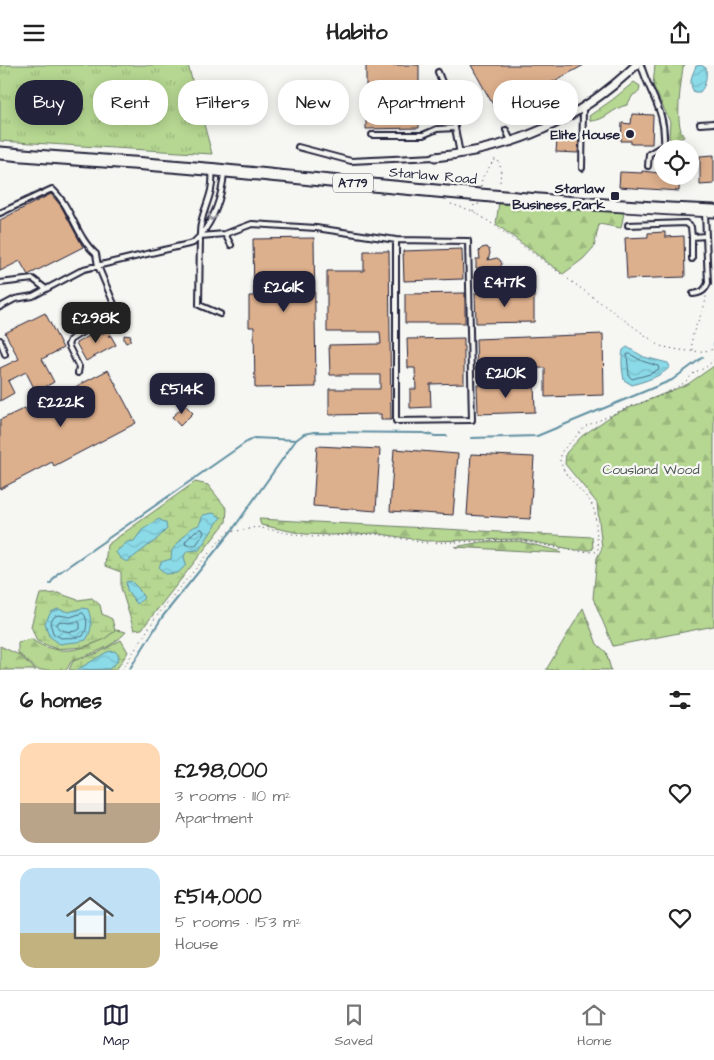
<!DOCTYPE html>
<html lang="en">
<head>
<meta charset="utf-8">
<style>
  :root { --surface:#fff; --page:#f2f2f2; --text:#222; --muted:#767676; --line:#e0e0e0; --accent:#22223b }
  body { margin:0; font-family:"Architects Daughter",sans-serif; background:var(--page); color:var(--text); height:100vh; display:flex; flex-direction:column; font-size:19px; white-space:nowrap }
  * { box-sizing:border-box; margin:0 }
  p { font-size:16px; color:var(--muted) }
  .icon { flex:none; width:28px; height:28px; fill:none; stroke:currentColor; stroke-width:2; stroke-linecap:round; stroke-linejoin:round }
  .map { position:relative; height:605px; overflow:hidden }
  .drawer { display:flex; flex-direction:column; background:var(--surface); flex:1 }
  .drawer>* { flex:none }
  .guide { position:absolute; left:15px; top:15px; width:685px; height:45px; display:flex; gap:10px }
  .buttons { position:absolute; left:654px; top:75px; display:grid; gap:10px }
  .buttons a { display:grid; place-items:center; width:45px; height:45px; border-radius:50%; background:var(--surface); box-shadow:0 2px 12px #0003; font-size:25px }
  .price { position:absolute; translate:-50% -42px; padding:0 11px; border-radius:10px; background:var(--accent); color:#fff; font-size:16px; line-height:32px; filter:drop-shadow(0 1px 2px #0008) }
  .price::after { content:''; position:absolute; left:50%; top:30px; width:15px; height:11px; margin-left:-8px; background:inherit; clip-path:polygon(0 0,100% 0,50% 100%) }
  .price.active { background:#222; color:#fff }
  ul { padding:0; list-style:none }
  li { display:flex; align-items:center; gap:15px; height:125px; padding:0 20px }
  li+li { border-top:1px solid var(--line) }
  li span { display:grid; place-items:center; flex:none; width:140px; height:100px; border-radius:15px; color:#555 }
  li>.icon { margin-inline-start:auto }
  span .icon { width:60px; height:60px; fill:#fffc; stroke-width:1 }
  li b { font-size:21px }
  h2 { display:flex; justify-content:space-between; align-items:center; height:60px; padding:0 20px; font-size:21px }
  .chip { padding:0 18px; border-radius:20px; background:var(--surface); box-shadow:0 2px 12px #0003; font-size:18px; line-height:45px }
  .chip.active { background:var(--accent); color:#fff }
  header { display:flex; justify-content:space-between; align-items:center; height:65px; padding:0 20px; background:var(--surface); font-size:22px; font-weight:700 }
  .tab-bar { display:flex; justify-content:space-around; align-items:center; height:70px; border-top:1px solid var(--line); background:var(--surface); font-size:14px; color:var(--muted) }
  .tab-bar a { display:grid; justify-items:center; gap:2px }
  .tab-bar .active { color:var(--accent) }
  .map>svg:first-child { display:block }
  .forest { fill:url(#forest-firs); stroke:#6c7c66 }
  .wetland { fill:url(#wetland-marsh); stroke:#6c7c66 }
  .park { fill:url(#park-tufts); stroke:#6c7c66 }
  .water { fill:url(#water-waves); stroke:#6190a2 }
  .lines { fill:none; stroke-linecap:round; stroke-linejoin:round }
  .shore { stroke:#4c6c80; stroke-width:1 }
  .stream { stroke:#6190a2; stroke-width:2 }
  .building { fill:#ddb08d; stroke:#22223b }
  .lane-casing { stroke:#22223b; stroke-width:8 }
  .street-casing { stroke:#22223b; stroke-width:11 }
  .primary-casing { stroke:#22223b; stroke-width:15 }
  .path { stroke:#22223b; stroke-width:1; stroke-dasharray:1 4; stroke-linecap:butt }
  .lane { stroke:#f6f6f2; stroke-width:4 }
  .street { stroke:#f6f6f2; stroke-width:7 }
  .primary { stroke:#f6f6f2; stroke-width:11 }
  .oneway { stroke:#9797a0 }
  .poi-dot { fill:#22223b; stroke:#f6f6f2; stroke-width:2 }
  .labels { text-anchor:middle; stroke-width:4.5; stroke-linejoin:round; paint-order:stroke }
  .shield { fill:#f6f6f2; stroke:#626272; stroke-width:1 }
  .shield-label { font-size:12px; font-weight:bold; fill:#22223b }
  .poi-label { font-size:14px; font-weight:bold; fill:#22223b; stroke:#f6f6f2; text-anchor:end }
  .street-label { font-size:14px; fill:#22223b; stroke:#f6f6f2 }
  .park-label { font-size:14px; fill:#4e5855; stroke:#f6f6f2 }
</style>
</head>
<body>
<header><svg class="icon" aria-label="menu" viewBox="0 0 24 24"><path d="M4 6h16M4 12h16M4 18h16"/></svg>Habito<svg class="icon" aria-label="share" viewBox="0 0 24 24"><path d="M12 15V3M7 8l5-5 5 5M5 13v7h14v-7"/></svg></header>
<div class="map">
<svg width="714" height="605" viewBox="0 0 714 605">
  <defs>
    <pattern id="forest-firs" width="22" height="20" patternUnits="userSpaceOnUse" patternTransform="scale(1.25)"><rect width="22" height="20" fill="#b5d791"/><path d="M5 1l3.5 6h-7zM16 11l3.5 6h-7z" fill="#9bb87e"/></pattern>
    <pattern id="wetland-marsh" width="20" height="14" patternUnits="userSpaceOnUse" patternTransform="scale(1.25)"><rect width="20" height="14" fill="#b5d791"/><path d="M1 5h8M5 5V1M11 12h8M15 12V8" fill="none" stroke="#9bb87e"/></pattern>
    <pattern id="park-tufts" width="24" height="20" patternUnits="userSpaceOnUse" patternTransform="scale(1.25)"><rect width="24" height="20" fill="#b5d791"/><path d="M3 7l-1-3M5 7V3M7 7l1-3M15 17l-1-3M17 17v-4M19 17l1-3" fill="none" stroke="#9bb87e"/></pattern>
    <pattern id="water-waves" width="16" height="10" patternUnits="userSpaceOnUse" patternTransform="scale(1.25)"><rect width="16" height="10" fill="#8bdae7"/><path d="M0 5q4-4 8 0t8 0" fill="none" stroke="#78bbc7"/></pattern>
  </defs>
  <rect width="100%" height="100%" fill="#f6f6f2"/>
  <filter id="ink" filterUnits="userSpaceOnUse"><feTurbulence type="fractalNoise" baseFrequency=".02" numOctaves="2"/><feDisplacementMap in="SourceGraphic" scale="10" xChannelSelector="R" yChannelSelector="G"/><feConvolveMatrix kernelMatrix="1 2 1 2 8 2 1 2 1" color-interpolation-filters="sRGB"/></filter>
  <g filter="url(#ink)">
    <path class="forest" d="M655,0H685L683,2C681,19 674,58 684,72L671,76L669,72L670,57L653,20Z
      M634,17L640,21L639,27L633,30L627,40C612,43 606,56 590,56L589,51L612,35Z
      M499,137L624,148L621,163L599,159L594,182L583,194L563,209L496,159Z
      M714,301V561L613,581L593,533L597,493L602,483L597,438L565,399L566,388L582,371L614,349L688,319Z
      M259,454L592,472L593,484L589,485H576L518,474L425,476L375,468L331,470L304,469L261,460Z
      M518,476L559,486L561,488L455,482L481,477Z
      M583,543L597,579L606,587L611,605H546Z
      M116,565L126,567C112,583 92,589 72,595L67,604L65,605H38L18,588V577L31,574C59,594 90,585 116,565Z
      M0,581L19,590L36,605H0Z"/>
    <path class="wetland" d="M195,417L208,420L227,444L226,457L142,564L134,565L121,523V507L105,501L107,480Z
      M58,528L78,535L92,533L100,540L102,549L112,554L115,566L103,575L84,582L56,584L37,576L31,561L40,529Z
      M121,575L128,587L116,605H69L73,596L98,588Z"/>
    <path class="park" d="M0,0H188L212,89L0,76Z"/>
    <path class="water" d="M701,0L706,3C707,12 706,20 700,27H694C688,17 692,11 696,1Z
      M627,282L644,292L668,298L670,302C660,312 645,316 632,320L624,315C622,305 621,295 623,285Z
      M213,448L221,452L199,485L187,486L184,491L186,500L178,508L166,509L159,503L161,497L171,494L172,485L191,463L199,460L203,450Z
      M159,454L166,458L167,464L157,474L127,497L120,493L116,487L127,477L134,476L142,465Z
      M131,516L138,523L144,533L137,539L127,525L126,517Z
      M82,543L88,544C92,556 93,564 86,575C77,578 69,577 60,579L49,571L45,558L51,547L58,544L69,547Z
      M115,586L119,591L117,597L109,604L77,605L107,587Z"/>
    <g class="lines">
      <path class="shore" d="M630,289L642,296L658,301L659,304L650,309L632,314L629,311L627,290Z
        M202,464L204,468L196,480H186L185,477L194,467Z
        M83,548C89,554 87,565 83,571C75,574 69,572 61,573L53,568L50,558L55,551L59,550L70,552Z
        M60,556L69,558L78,556L80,558V564C75,568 60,568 57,560Z"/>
      <path class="stream" d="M714,280V279
        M471,373L537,371L672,315L703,292
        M50,519L57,509L245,378L254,373L296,375L304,369L314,367L423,368L435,371H447
        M129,605L163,551L233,464L296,375"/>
    </g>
    <path class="building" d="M366,0H419V63L366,64Z
      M471,0H584L497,47Z
      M632,49L653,50L652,79H631V76H621L622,58L631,59Z
      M557,74L579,75L578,88L556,87Z
      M714,90V119L700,120V91Z
      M642,106L659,108V110H662V111H680L679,126L619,122L620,107L642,108Z
      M51,129L61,141L83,182L28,210L20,196L0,206V155Z
      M665,167V172L684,171L685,212L627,214L625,173L648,172V168Z
      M314,173L316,322L255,323L254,262H249V231H254L253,174Z
      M486,182L489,184L490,188L488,195L497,193L500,195L502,199L500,202L497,204L476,203V194H480L479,186L482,183Z
      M462,184L463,214L404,216L403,186Z
      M364,186H389L391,355H381V349L329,350V324H380V310H330L329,280L381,279L380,267H327V206H364Z
      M465,228V258H405V229Z
      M475,228H534V257L476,258Z
      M45,248L63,283L42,294L54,317L36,327L26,307L8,316L14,328L0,336V303L19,294L5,268Z
      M121,252L126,261L118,266L112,257Z
      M100,265L102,269L108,265L111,270L108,271H111L116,280L86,296L76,278Z
      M603,269L604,330L545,332V303L477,304L476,274Z
      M124,270L131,271L130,276L126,278L124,275Z
      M464,273V318L430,319L431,342L410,343V324H416L415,303H408L407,274Z
      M108,305L136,358L54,401L52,397L0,424V355L25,343L27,347Z
      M534,318L535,347L478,349L477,320Z
      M185,340L193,348L180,361L172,352Z
      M317,381L380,384L376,446L313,441Z
      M394,384L458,389L453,450L390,446Z
      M471,389L534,392L530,454L467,450Z"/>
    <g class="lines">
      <defs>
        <path id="lane" d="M641,0C650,31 666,45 664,80L649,89L648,101
          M438,7L453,45L455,63
          M700,59L714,58
          M506,65L511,76
          M372,70H423L437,64L455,63L460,89
          M664,80L673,84
          M298,82L351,96L435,92
          M582,103L583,43
          M212,106C215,132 199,147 200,171C215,153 222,130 224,108
          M0,148L52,124C72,142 76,172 96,189L98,201L114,239V247L70,275L68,280L79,302L78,308
          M628,160L686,158L691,162L692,172L706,171
          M225,169L231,180
          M200,171L199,240L220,249
          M692,172V194
          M0,218L33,214L46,224
          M693,229C701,228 705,226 708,218L705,148
          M0,242L15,234L33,231L84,204L193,178L200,171L225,169L252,159L316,163L396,175L468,176L472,355L396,356V175
          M0,275L5,289"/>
        <path id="street" d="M435,92C514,84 578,56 636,0"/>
        <path id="primary" d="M0,88C75,95 151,98 226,106C388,121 551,139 714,146"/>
      </defs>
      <use href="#lane" class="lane-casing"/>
      <use href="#street" class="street-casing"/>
      <use href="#primary" class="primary-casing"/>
      <path class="path" d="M481,121L482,113L494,95H498L501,104L500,118
        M451,139L473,146L494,160L660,281C678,285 696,289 714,284
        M473,146L474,140L479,139
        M693,285C687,266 706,250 706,230
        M122,605L154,555L175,528L227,467L244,465L256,462L309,472L376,469L425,478L518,475L574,486L597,487L598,484L595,448L591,437L565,408L560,396L562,386L586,361L632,341L663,330L684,318L695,307L705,303L714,295"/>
      <use href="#lane" class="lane"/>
      <use href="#street" class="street"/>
      <use href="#primary" class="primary"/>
    </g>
    <defs><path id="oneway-chevron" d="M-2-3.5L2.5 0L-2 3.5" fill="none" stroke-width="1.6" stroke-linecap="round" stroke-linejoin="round" transform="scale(1.25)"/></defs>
    <use class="oneway" href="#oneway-chevron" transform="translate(212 152) rotate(112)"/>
  </g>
  <g class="poi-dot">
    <circle cx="630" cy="69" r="5"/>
    <rect x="610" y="126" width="10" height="10" rx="2.5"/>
  </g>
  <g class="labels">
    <rect class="shield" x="333" y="108.5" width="40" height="19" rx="4"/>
    <g class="shield-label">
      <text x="353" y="122">A779</text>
    </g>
    <g class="poi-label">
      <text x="620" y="74">Elite House</text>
      <text x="605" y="128">Starlaw<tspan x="605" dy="16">Business Park</tspan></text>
    </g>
    <g class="street-label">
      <text transform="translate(433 110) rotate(5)" y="5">Starlaw Road</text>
    </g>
    <g class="park-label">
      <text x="651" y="409">Cousland Wood</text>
    </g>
  </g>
</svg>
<div class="buttons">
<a><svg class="icon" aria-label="locate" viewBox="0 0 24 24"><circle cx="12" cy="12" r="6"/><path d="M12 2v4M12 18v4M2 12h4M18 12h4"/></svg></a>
</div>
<b class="price" style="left:505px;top:243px">£417K</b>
<b class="price" style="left:284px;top:248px">£261K</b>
<b class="price active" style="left:96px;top:279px">£298K</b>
<b class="price" style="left:506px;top:334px">£210K</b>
<b class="price" style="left:182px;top:350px">£514K</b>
<b class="price" style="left:61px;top:363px">£222K</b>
<div class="guide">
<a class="chip active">Buy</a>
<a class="chip">Rent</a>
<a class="chip">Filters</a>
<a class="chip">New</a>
<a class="chip">Apartment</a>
<a class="chip">House</a>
</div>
</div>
<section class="drawer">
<h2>6 homes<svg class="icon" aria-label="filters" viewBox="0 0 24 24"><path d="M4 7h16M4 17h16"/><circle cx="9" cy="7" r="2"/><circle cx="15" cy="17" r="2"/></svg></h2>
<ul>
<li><span style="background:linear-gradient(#ffd9b3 60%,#b9a48a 0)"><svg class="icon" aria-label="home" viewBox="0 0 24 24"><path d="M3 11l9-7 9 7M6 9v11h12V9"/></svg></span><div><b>£298,000</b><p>3 rooms · 110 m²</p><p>Apartment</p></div><svg class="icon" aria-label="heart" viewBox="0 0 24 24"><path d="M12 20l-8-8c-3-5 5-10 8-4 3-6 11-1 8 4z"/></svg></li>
<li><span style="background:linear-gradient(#bfe0f5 65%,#c2b280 0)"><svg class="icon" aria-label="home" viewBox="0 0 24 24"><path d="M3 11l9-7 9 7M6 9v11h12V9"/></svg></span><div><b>£514,000</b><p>5 rooms · 153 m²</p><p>House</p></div><svg class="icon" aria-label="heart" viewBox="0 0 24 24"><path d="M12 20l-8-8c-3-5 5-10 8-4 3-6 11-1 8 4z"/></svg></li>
</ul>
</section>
<nav class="tab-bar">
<a class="active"><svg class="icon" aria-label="map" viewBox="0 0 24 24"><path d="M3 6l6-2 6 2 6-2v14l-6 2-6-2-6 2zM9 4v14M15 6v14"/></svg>Map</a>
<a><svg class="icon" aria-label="saved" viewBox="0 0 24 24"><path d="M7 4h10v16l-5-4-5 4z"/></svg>Saved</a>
<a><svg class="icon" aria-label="home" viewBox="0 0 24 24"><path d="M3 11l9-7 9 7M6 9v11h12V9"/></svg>Home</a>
</nav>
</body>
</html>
